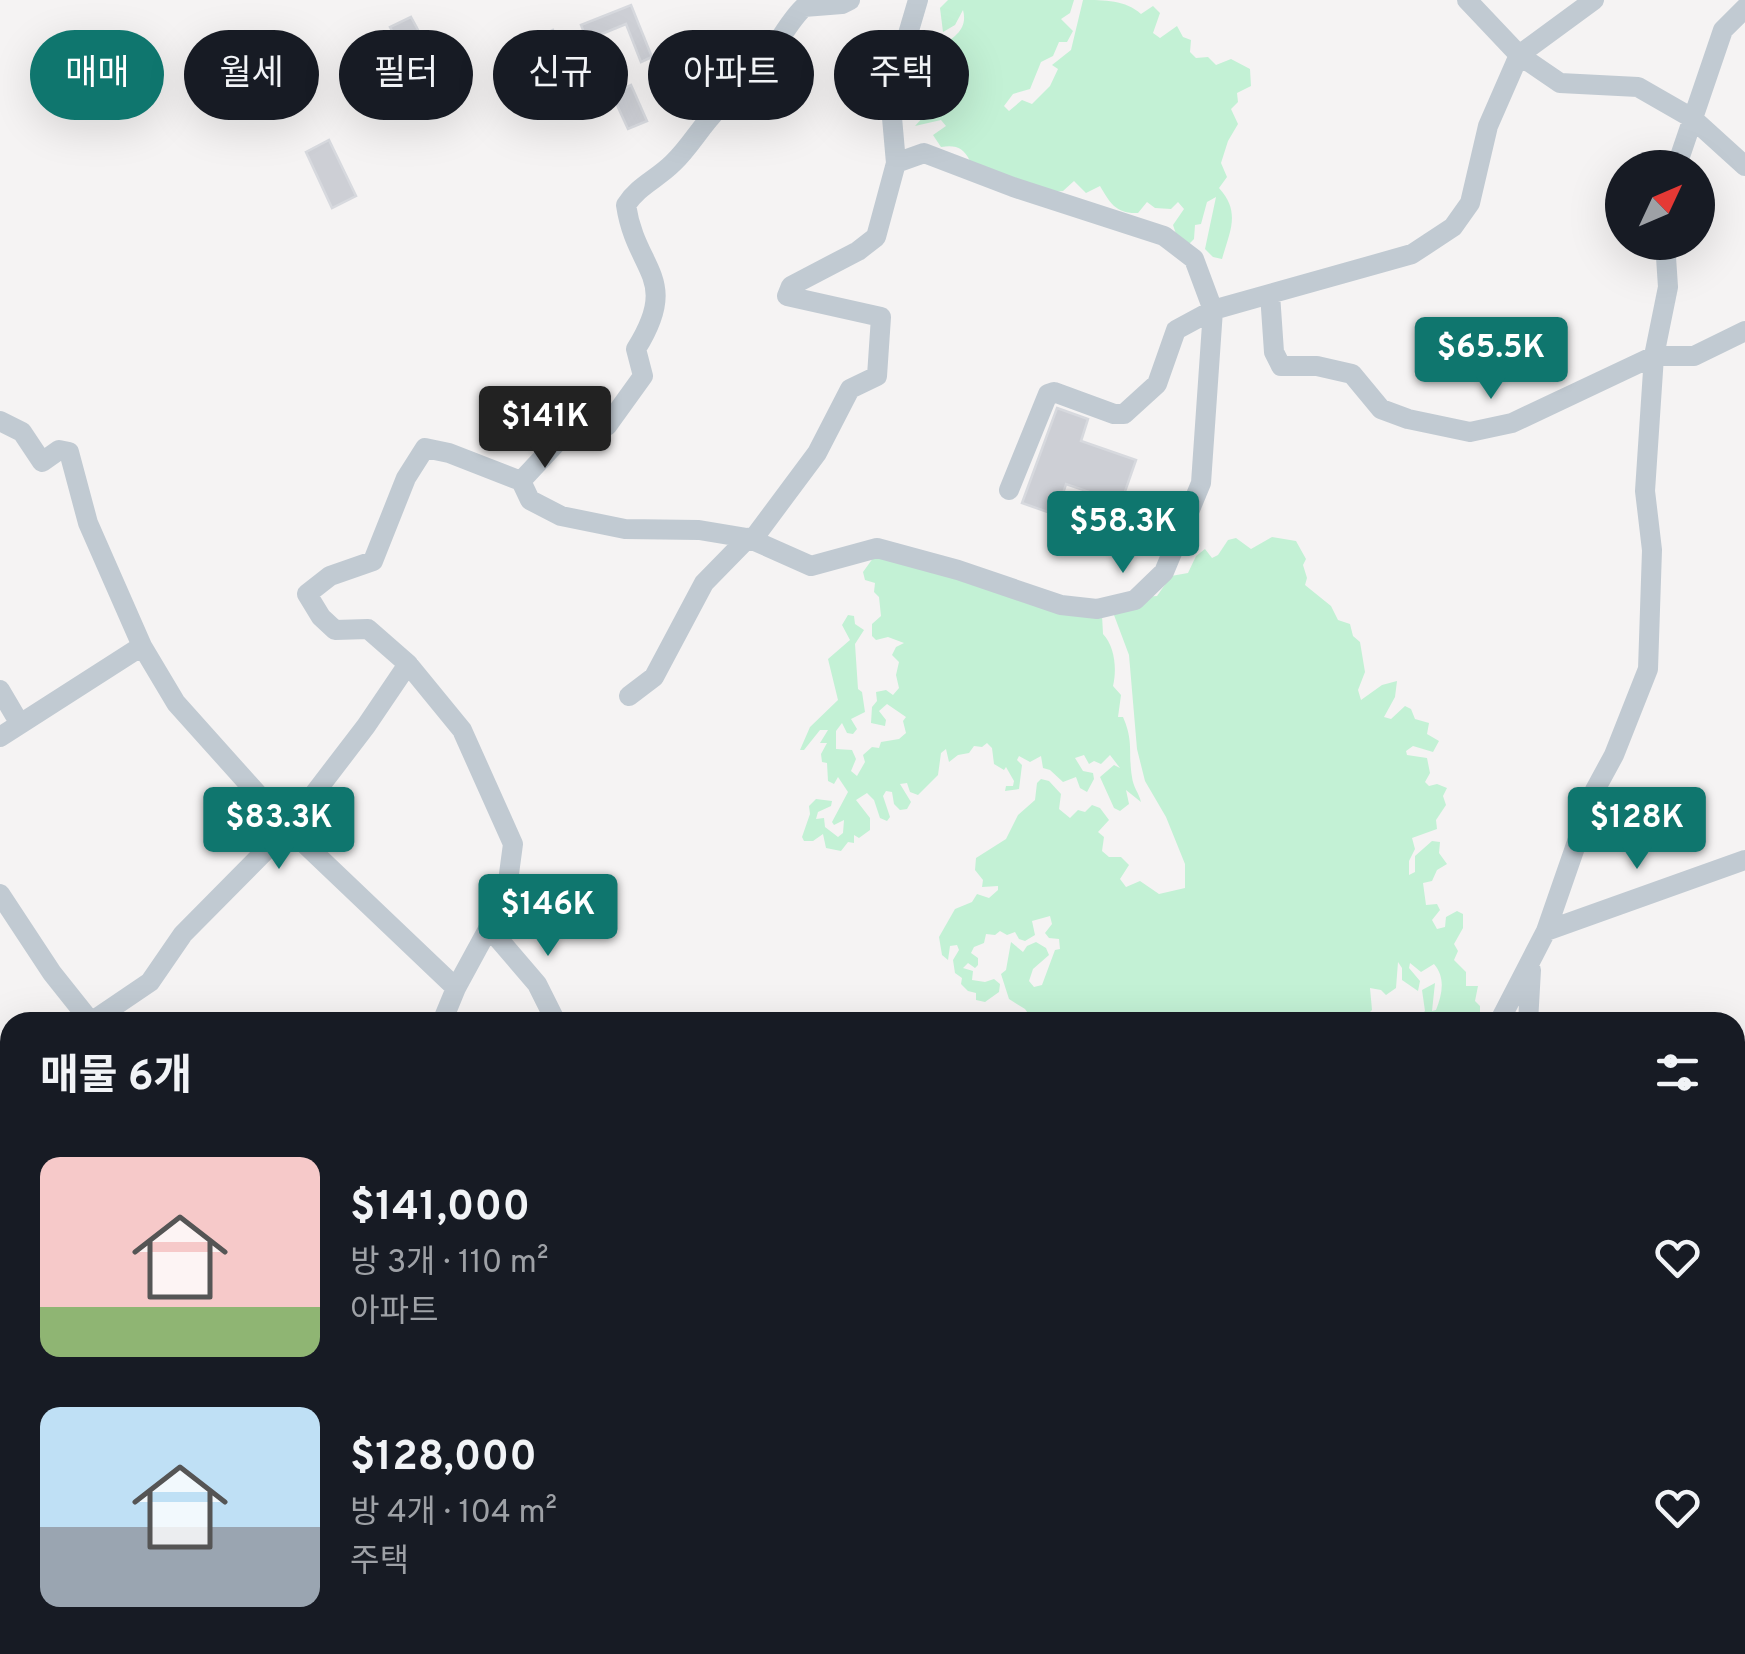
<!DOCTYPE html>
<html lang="ko">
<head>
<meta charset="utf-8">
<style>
  :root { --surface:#171b24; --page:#242831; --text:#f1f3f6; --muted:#9ea1a6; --accent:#0f766e }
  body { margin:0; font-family:Overpass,"Noto Sans KR",sans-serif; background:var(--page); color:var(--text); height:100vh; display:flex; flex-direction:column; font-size:38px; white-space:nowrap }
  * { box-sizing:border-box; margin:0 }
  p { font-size:32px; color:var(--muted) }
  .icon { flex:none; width:55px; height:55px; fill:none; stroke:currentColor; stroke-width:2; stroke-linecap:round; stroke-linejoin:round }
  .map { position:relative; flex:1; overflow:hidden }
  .panel { position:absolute; left:0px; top:1012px; width:1745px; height:642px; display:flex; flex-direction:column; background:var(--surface); border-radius:30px 30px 0 0; box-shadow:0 10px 40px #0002 }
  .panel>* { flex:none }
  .banner { position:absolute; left:30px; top:30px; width:1000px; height:90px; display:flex; gap:20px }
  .needle { width:65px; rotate:46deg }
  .fabs { position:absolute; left:1605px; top:150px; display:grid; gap:20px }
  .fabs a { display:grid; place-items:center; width:110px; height:110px; border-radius:50%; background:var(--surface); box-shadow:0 10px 40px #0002; font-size:50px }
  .price { position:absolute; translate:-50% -85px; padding:0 22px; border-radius:10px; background:var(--accent); color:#fff; font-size:32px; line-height:65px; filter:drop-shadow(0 2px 5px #0008) }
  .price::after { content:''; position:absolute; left:50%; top:60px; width:30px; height:22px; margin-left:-15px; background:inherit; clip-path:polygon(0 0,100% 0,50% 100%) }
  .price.active { background:#222; color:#fff }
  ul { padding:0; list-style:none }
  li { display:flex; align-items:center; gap:30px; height:250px; padding:0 40px }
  li span { display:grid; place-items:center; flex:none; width:280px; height:200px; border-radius:20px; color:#555 }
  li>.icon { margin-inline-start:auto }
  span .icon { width:120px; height:120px; fill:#fffc; stroke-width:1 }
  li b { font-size:42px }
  h2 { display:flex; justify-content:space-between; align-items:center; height:120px; padding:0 40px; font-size:42px }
  .tag { padding:0 35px; border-radius:45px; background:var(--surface); box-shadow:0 10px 40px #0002; font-size:35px; line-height:90px }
  .tag.active { background:var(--accent); color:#fff }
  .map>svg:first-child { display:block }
  .green { fill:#c3f1d5 }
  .building { fill:#cdcfd5; stroke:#d7d9de; stroke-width:2.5 }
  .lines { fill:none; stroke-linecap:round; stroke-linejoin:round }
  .minor { stroke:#c1cad2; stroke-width:20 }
</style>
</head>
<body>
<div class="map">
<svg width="1745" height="1654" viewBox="0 0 1745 1654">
  <rect width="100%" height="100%" fill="#f5f3f3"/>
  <path class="green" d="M948,0H1074L1070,13L1061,19L1073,31L1067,42H1059L1053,56L1041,62L1030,89L1013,94L1004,106L1009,111L1022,100L1032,104L1050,86L1058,69L1052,65L1071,50L1083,0C1104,0 1126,0 1141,14L1153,6L1160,13L1153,33L1160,38L1177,26L1183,37L1191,40L1190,52L1196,58L1208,57L1216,65L1231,59L1250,69L1251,86L1237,93L1238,102L1231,109L1238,124L1228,141L1221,163L1227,177L1219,188C1241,212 1230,231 1222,259L1213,257L1205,249L1216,197L1207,202L1201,224L1195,225L1194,239L1188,245L1176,234L1173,225L1184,209L1178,202L1171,209L1155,208L1147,202L1138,213C1116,214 1110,203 1100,186L1086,193L1074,181L1063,191L1045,193L970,161C963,147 956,145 941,147L933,135L946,126L941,120L915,126L924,116L938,108L934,71L941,46C955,37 968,29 963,10L955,25L943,32L940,8Z
    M1272,537L1296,541L1306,559L1303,565L1307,578L1305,585L1331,606L1338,620L1350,624L1353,636L1360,642L1365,672L1358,690L1361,700L1382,685L1397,681L1395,697L1384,717L1391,719L1405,706L1411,709L1415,719L1429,723L1427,734L1439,741L1433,752L1413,746L1406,751L1407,755L1427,758L1430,773L1425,782L1429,786L1437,784L1447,788L1443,796L1446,805L1436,820L1437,829L1412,838L1415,849L1409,861V875L1415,872V856L1432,841L1440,842L1439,853L1447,864L1437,870L1432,881L1423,883L1426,905L1437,904L1440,910L1432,920L1437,929L1445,927L1446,917L1457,911L1463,914V928L1454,944L1458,951L1454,960L1466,972V986H1478L1475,1001L1480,1006V1022H1422L1419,1017L1425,1011L1422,990L1435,983L1432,1011L1436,1010C1442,995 1446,978 1434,964L1421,972L1410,963L1409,968L1420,981L1418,991L1402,980V968L1398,962L1396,988L1386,995L1381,990L1370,988L1372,1010L1360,1022H1275L1276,1017L1271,1013L1268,1022L1257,1016L1245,1022H1034L1025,1009L1009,999L1001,974L1006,970L1011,942L1023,952L1027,946L1036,942L1046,948L1049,955L1033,969L1029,981L1034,987L1042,985L1055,950L1060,949L1059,939L1049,938L1045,933L1052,924L1050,916L1032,921L1035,935L1025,941L1019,939L1015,932L1007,935L1000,931L995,935L986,934L984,943L974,947L971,953L978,958V965L975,968L968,963L963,968L973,971L972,980L985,982L994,979L1000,984L999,992L985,1002L976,1000V993L968,991L961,984L962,978L955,973L953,960L959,950L957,945L950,946L948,960L942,955L939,937L955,909L972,902L977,894L989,898L998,890V886L982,887L983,880L975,870L976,858L1006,839L1018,815L1035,800L1037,783L1041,779L1049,781L1061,794L1059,809L1070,818L1078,810L1085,812L1092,805L1100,808L1109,820L1098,832L1104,837L1102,851L1109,857H1121L1129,865L1120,879L1126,887L1140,881L1159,894L1185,888V864L1166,817L1145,781L1137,749L1129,655L1114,615L1143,597L1157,596L1171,576L1188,573L1196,556L1205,549L1212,558L1218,555L1228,540L1236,538L1251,549Z
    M876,554L1102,615L1103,634C1115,647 1117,669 1113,686L1121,695L1118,717H1123C1134,742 1128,753 1132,777C1133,787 1139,793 1141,802L1126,790L1129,804L1120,811L1114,808L1100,777L1114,765L1120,768L1110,755L1101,764L1094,761L1089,764L1084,755L1075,758L1083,771L1093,773L1094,779L1087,792L1080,788L1076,777L1063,782L1050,770L1043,768L1041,756L1030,762L1019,756L1017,760L1022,765L1019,789L1005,791L1006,786H1013L1014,781L1006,767L1004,770L994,764L992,748L987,743L982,747L974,746L969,753L958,755L949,762L946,749L941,753L938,775L918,795L910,792L907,783L900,784L911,802L907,809L900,810L894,804L892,792L886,791L883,796L890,817L887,821L880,818L874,800L867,793L856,800L870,818V830L859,838L854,835V843L848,842L841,851L826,848L823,834L813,841H804L802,837L810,814L809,806L816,799L832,801L831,806L818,812L816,819L824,818L825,827L838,837L843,833L844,820L834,825L832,822L848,792L838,777L834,784L828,781L827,763L822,762L821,754L827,743H820L828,730H820L804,750H800L810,727L838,700L828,659L850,640L842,625L848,615L854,616L855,624L864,630L855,644L858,689L862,692L865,712L851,719L857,729L853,734L847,733L842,723L836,731V749L852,750L856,759L851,771L857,776L865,762L863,755L872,747L879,748L881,742L899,739L906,733L903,721L906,717L887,704L879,711L886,720L885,726L871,723L872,707L877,701L876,692L886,690L893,695L899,688L896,675L899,662L892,655L896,647L904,643L888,637L876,640L872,636V624L881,616L879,597L874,592L875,583L865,580L863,572Z
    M1745,1608V1654H1673L1682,1645L1692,1650H1704L1709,1645H1735V1613Z"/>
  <path class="building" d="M631,5L652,57L641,62L626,24L587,40L581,25Z
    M411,17L430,52L409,63L390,27Z
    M553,30L562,46L521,68L512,51Z
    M631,85L647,121L628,129L612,94Z
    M329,140L356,196L332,208L306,152Z
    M1057,408L1088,419L1081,441L1136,460L1121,503L1066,484L1056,515L1022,503Z"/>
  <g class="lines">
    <path class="minor" d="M1467,0L1519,55L1560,83L1638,87L1692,118L1745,166
      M1676,168L1723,30L1745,8
      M1270,294L1274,352L1281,366H1317L1352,374L1381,409L1408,419L1470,432L1512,423L1654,356H1694L1745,331
      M0,421L22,432L42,462L59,450L69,452L88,523L142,646L176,703L288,828L456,988
      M521,481L563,436L607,426L643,376L636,349C681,277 636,272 626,205C638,186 657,179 673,163C690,147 701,126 718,109C729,97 743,89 753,77C773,56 783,27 804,7L842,4L850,0
      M1009,490L1048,394L1054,392L1114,414H1124L1157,384L1176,330L1213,310L1412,254L1453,227L1470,203L1488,126L1519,55L1594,0
      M0,690L20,724
      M629,696L654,677L704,583L748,538L811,566L877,548L958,570L1061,605L1097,609L1135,600L1164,572L1201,483L1213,310L1194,259L1164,236L1013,187L924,153L896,163
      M0,737L142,646
      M0,894L52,973L91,1022
      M489,928L537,984L556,1022
      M1546,931L1745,860
      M91,1022L150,982L183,934L288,828L366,726L408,664
      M442,1022L456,988L506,896L513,844L462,730L408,664L368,629L335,630L321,617L307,594L330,576L373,561L406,478L425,448L449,453L521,481L530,500L561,516L625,529L699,530L753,539L817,453L850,389L877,376L881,317L787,296L791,286L858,251L876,237L896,163L890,95L918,0
      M1499,1022L1546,931L1595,790L1614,755L1648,669L1652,550L1645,491L1654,356L1668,287L1665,242
      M1528,1022L1531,970
      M1735,1417L1745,1413
      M1075,1645L1090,1654
      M1393,1654L1395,1645"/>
  </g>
</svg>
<div class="fabs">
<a><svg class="needle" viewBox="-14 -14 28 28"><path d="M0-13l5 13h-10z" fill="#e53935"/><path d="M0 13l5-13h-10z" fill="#9ea1a6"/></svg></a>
</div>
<b class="price" style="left:1491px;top:402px">$65.5K</b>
<b class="price active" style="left:545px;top:471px">$141K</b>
<b class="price" style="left:1123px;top:576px">$58.3K</b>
<b class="price" style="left:279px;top:872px">$83.3K</b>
<b class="price" style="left:1637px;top:872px">$128K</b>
<b class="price" style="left:548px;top:959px">$146K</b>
<div class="banner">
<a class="tag active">매매</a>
<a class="tag">월세</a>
<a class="tag">필터</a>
<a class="tag">신규</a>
<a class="tag">아파트</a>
<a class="tag">주택</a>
</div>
<section class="panel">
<h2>매물 6개<svg class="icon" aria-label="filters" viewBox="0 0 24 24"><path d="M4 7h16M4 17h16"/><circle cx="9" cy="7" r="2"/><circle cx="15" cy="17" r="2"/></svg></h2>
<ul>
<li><span style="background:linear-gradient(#f6c9c9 75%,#8fb573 0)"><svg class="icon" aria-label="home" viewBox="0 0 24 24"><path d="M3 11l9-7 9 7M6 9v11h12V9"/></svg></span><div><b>$141,000</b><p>방 3개 · 110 m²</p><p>아파트</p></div><svg class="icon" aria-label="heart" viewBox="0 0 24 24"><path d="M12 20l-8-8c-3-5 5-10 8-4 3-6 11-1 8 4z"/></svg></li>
<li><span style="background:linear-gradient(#bfe0f5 60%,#9aa5b1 0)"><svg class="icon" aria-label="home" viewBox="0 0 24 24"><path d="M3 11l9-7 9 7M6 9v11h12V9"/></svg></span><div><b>$128,000</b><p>방 4개 · 104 m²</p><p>주택</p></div><svg class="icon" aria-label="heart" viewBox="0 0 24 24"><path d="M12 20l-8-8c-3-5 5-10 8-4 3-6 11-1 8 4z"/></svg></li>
</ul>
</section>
</div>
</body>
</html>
